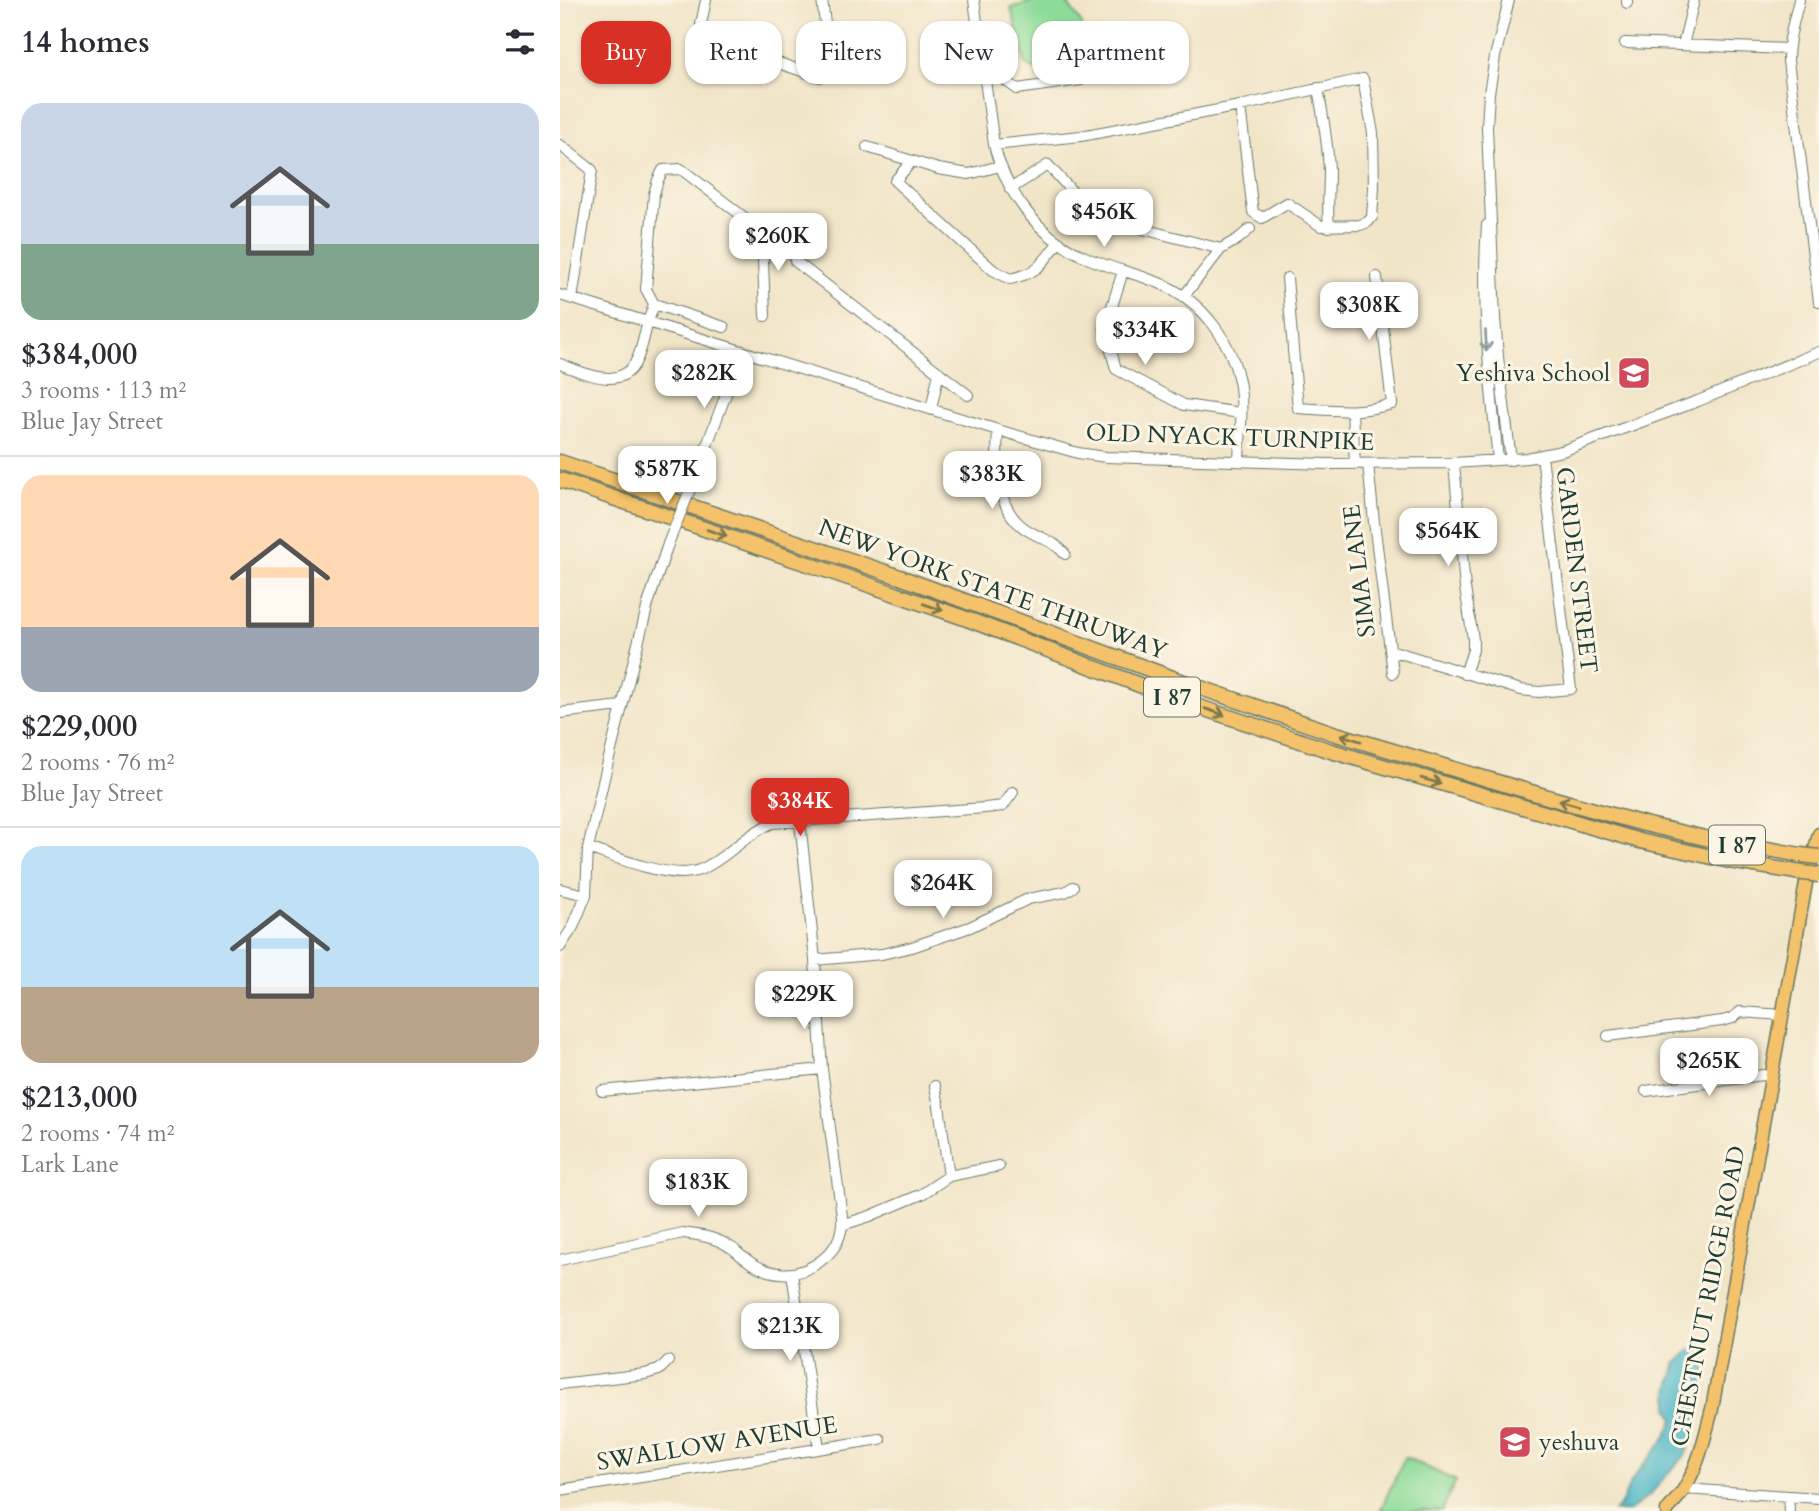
<!DOCTYPE html>
<html lang="en">
<head>
<meta charset="utf-8">
<style>
  :root { --surface:#fff; --page:#f7f7f7; --text:#2b2b33; --muted:#7c7c81; --line:#e1e1e2; --accent:#d93025 }
  body { margin:0; font-family:Cardo,serif; background:var(--page); color:var(--text); height:100vh; display:flex; flex-direction:column; font-size:26px; white-space:nowrap }
  * { box-sizing:border-box; margin:0 }
  p { font-size:23px; color:var(--muted) }
  .icon { flex:none; width:38px; height:38px; fill:none; stroke:currentColor; stroke-width:2; stroke-linecap:round; stroke-linejoin:round }
  .map { position:relative; flex:1; overflow:hidden }
  .side { display:flex; flex-direction:column; background:var(--surface); width:560px }
  .side>* { flex:none }
  .guide { position:absolute; left:21px; top:21px; width:665px; height:63px; display:flex; gap:14px }
  .price { position:absolute; translate:-50% -60px; padding:0 16px; border-radius:14px; background:#fff; color:#222; font-size:23px; line-height:46px; filter:drop-shadow(0 2px 4px #0008) }
  .price::after { content:''; position:absolute; left:50%; top:42px; width:21px; height:16px; margin-left:-10px; background:inherit; clip-path:polygon(0 0,100% 0,50% 100%) }
  .price.current { background:var(--accent); color:#fff }
  ul { padding:0; list-style:none }
  li { display:grid; align-content:center; gap:14px; height:371px; padding:0 21px }
  li+li { border-top:2px solid var(--line) }
  li span { display:grid; place-items:center; height:217px; border-radius:21px; color:#555 }
  li>.icon { margin-inline-start:auto }
  span .icon { width:126px; height:126px; fill:#fffc; stroke-width:1 }
  li b { font-size:30px }
  h2 { display:flex; justify-content:space-between; align-items:center; height:84px; padding:0 21px; font-size:30px }
  .chip { padding:0 24px; border-radius:21px; background:var(--surface); box-shadow:0 2px 5px #0004; font-size:24px; line-height:63px }
  .chip.current { background:var(--accent); color:#fff }
  main { display:flex; flex:1; min-height:0 }
  .map>svg:first-child { display:block }
  .green { fill:#8cdb99; stroke:#568c66; stroke-width:2 }
  .water { fill:#4bb7c7; stroke:#357a7e; stroke-width:2 }
  .lines { fill:none; stroke-linecap:round; stroke-linejoin:round }
  .minor-casing { stroke:#687868; stroke-width:12 }
  .major-casing { stroke:#687868; stroke-width:15 }
  .highway-casing { stroke:#687868; stroke-width:17 }
  .minor { stroke:#fff; stroke-width:10 }
  .major { stroke:#f3c26a; stroke-width:12 }
  .highway { stroke:#f3c26a; stroke-width:14 }
  .minor-bridge-casing { stroke:#687868; stroke-width:12; stroke-linecap:butt }
  .highway-bridge-casing { stroke:#687868; stroke-width:17; stroke-linecap:butt }
  .minor-bridge { stroke:#fff; stroke-width:10 }
  .highway-bridge { stroke:#f3c26a; stroke-width:14 }
  .oneway { stroke:#8f9e9a }
  .oneway2 { stroke:#7e794c }
  .labels { text-anchor:middle; stroke-width:6; stroke-linejoin:round; paint-order:stroke }
  .shield { fill:#fcf5e5; stroke:#617469; stroke-width:2 }
  .shield-label { font-size:23px; font-weight:bold; fill:#1f3d34 }
  .poi-label { font-size:24px; fill:#1f3d34; stroke:#fcf5e5; text-anchor:end }
  .street-label { font-size:24px; fill:#1f3d34; stroke:#fcf5e5 }
</style>
</head>
<body>
<main>
<section class="side">
<h2>14 homes<svg class="icon" aria-label="filters" viewBox="0 0 24 24"><path d="M4 7h16M4 17h16"/><circle cx="9" cy="7" r="2"/><circle cx="15" cy="17" r="2"/></svg></h2>
<ul>
<li><span style="background:linear-gradient(#c9d6e8 65%,#7fa58c 0)"><svg class="icon" aria-label="home" viewBox="0 0 24 24"><path d="M3 11l9-7 9 7M6 9v11h12V9"/></svg></span><div><b>$384,000</b><p>3 rooms · 113 m²</p><p>Blue Jay Street</p></div></li>
<li><span style="background:linear-gradient(#ffd9b3 70%,#9aa5b1 0)"><svg class="icon" aria-label="home" viewBox="0 0 24 24"><path d="M3 11l9-7 9 7M6 9v11h12V9"/></svg></span><div><b>$229,000</b><p>2 rooms · 76 m²</p><p>Blue Jay Street</p></div></li>
<li><span style="background:linear-gradient(#bfe0f5 65%,#b9a48a 0)"><svg class="icon" aria-label="home" viewBox="0 0 24 24"><path d="M3 11l9-7 9 7M6 9v11h12V9"/></svg></span><div><b>$213,000</b><p>2 rooms · 74 m²</p><p>Lark Lane</p></div></li>
</ul>
</section>
<div class="map">
<svg width="1259" height="1511" viewBox="0 0 1259 1511">
  <rect width="100%" height="100%" fill="#fcf5e5"/>
  <filter id="ink" filterUnits="userSpaceOnUse"><feTurbulence type="fractalNoise" baseFrequency=".0143" numOctaves="2"/><feDisplacementMap in="SourceGraphic" scale="14" xChannelSelector="R" yChannelSelector="G"/><feConvolveMatrix kernelMatrix="1 2 1 2 8 2 1 2 1" color-interpolation-filters="sRGB"/></filter>
  <filter id="wash" filterUnits="userSpaceOnUse"><feTurbulence type="fractalNoise" baseFrequency=".00686" numOctaves="4" result="noise"/><feDisplacementMap in="SourceGraphic" scale="28" xChannelSelector="R" yChannelSelector="G"/><feGaussianBlur stdDeviation="1.57" result="paint"/><feColorMatrix in="noise" values="0 0 0 0 0 0 0 0 0 0 0 0 0 0 0 0 0 1.4 0 .05"/><feComposite in="paint" operator="in"/></filter>
  <g filter="url(#wash)">
    <rect width="100%" height="100%" fill="#f1e5c8"/>
    <path class="green" d="M478,0H505L522,24L525,51L476,70L466,65L451,8Z
      M845,1457L896,1481L882,1511H820Z"/>
    <path class="water" d="M1141,1346L1146,1356L1142,1404L1135,1430L1125,1456L1107,1474L1091,1494L1069,1511H1055C1064,1504 1065,1492 1071,1482C1084,1460 1107,1444 1114,1418L1109,1408V1391L1117,1362L1130,1350Z"/>
  </g>
  <g filter="url(#ink)">
    <g class="lines">
      <defs>
        <path id="minor" d="M146,0L141,24L147,39L260,77L271,69L262,0
          M414,0L434,145C446,192 476,234 521,255C548,269 579,273 606,286C644,304 671,341 679,381C684,407 680,435 679,461
          M949,0L935,57L929,93L927,127L935,318L938,357L951,460
          M1067,0V3
          M1239,0C1234,20 1228,40 1228,61L1259,302
          M1065,43L1228,49
          M1123,45L1134,0
          M423,64L457,89L521,80
          M758,88C763,116 768,143 769,171C769,190 767,208 769,227
          M0,145L32,170L12,299
          M434,145L521,136L680,106L803,79L813,133L814,188L812,217L808,222L800,225L761,226L727,203L702,218L693,212L680,106
          M307,147L378,169L409,174L440,166
          M352,161L335,181L433,270L450,279C478,273 481,265 498,243
          M450,189L488,165L520,200L537,213L563,224L661,249L624,296
          M927,225C921,304 930,382 938,460
          M661,249L678,239L690,229
          M235,261L408,395
          M563,271L545,329L556,369L624,405L681,413
          M727,278L738,408C773,410 797,414 832,404L817,277
          M0,295L441,431L518,453L546,457L768,464L894,463L967,458L1002,451L1138,401L1259,352
          M164,327L94,304L86,289L94,194L98,180L103,170L121,169L202,231L205,316
          M0,364C15,370 32,377 48,378C78,379 81,348 87,325C89,318 92,311 94,304
          M371,409L379,372
          M792,412L795,464
          M438,430C436,463 434,506 464,528C478,538 494,540 505,554
          M894,463L905,588L913,639V650L905,674
          M808,464L814,522L833,673
          M134,480L182,351
          M830,650L961,690L979,692L1011,689L982,456
          M0,713L61,706
          M28,848C55,857 95,873 123,873C133,873 144,869 153,863C174,850 189,833 212,823L425,808L443,806L453,792
          M0,889L26,895
          M0,947L13,927L26,895L28,848L45,774L88,604L108,544
          M255,960L322,954L352,947L410,927L468,899L505,892L513,887
          M1048,1036L1162,1021L1173,1018L1180,1012L1223,1015
          M375,1086L379,1106L389,1176
          M42,1091L262,1069
          M1086,1091L1203,1075L1212,1077
          M282,1225L310,1216L362,1194L389,1176L439,1166
          M0,1260L123,1233C139,1235 156,1237 170,1247C175,1249 178,1254 183,1257C208,1277 238,1280 263,1259C277,1248 283,1233 282,1216L262,1069L255,960L240,822
          M232,1274L259,1448
          M0,1384L85,1374L99,1370L108,1361
          M1124,1489L1259,1498
          M0,1490L320,1439
          M1228,1496L1229,1511"/>
        <path id="major" d="M1107,1511C1112,1504 1119,1497 1124,1489C1139,1465 1145,1436 1152,1409L1246,883L1259,834"/>
        <path id="highway" d="M0,462L340,577L629,684L776,734L991,798L1084,824L1145,838L1241,855
          M0,480L298,581L407,619L624,702L771,751L1080,841L1170,861L1236,872"/>
      </defs>
      <use href="#minor" class="minor-casing"/>
      <use href="#major" class="major-casing"/>
      <use href="#highway" class="highway-casing"/>
      <use href="#minor" class="minor"/>
      <use href="#major" class="major"/>
      <use href="#highway" class="highway"/>
      <defs>
        <path id="minor-bridge" d="M108,544L134,480"/>
        <path id="highway-bridge" d="M1241,855L1259,857
          M1236,872L1259,875"/>
      </defs>
      <use href="#minor-bridge" class="minor-bridge-casing"/>
      <use href="#highway-bridge" class="highway-bridge-casing"/>
      <use href="#minor-bridge" class="minor-bridge"/>
      <use href="#highway-bridge" class="highway-bridge"/>
    </g>
    <defs><path id="oneway-shaft" d="M-6 0H5M1.5-3L5.5 0L1.5 3" fill="none" stroke-width="1.6" stroke-linecap="round" stroke-linejoin="round" transform="scale(1.75)"/></defs>
    <use class="oneway" href="#oneway-shaft" transform="translate(926 341) rotate(87)"/>
    <g class="oneway2">
      <use href="#oneway-shaft" transform="translate(157 533) rotate(19)"/>
      <use href="#oneway-shaft" transform="translate(373 607) rotate(19)"/>
      <use href="#oneway-shaft" transform="translate(655 712) rotate(19)"/>
      <use href="#oneway-shaft" transform="translate(791 738) rotate(-162)"/>
      <use href="#oneway-shaft" transform="translate(871 781) rotate(16)"/>
      <use href="#oneway-shaft" transform="translate(1009 803) rotate(-164)"/>
    </g>
  </g>
  <defs>
    <symbol id="school-square" viewBox="-11 -11 22 22"><rect x="-9" y="-9" width="18" height="18" rx="4" fill="#d1495b" stroke="#fcf5e5"/><path d="M0-5L7-2L0 1L-7-2ZM-4 1L0 2.5L4 1V4Q0 6-4 4Z" fill="#fff"/></symbol>
  </defs>
  <g fill-rule="evenodd">
    <use href="#school-square" x="1055" y="354" width="38" height="38"/>
    <use href="#school-square" x="936" y="1423" width="38" height="38"/>
  </g>
  <g class="labels">
    <g class="shield">
      <rect x="584" y="677.5" width="56" height="39" rx="5"/>
      <rect x="1149" y="825.5" width="56" height="39" rx="5"/>
    </g>
    <g class="shield-label">
      <text x="612" y="705">I 87</text>
      <text x="1177" y="853">I 87</text>
    </g>
    <g class="poi-label">
      <text x="1050" y="381">Yeshiva School</text>
      <text x="979" y="1450" text-anchor="start">yeshuva</text>
    </g>
    <g class="street-label">
      <text transform="translate(670 437) rotate(2)" y="8">OLD NYACK TURNPIKE</text>
      <text transform="translate(1017 570) rotate(83)" y="8">GARDEN STREET</text>
      <text transform="translate(799 571) rotate(-97)" y="8">SIMA LANE</text>
      <text transform="translate(433 589) rotate(20)" y="8">NEW YORK STATE THRUWAY</text>
      <text transform="translate(1148 1296) rotate(-79)" y="8">CHESTNUT RIDGE ROAD</text>
      <text transform="translate(157 1443) rotate(-9)" y="8">SWALLOW AVENUE</text>
    </g>
  </g>
</svg>
<b class="price" style="left:544px;top:249px">$456K</b>
<b class="price" style="left:218px;top:273px">$260K</b>
<b class="price" style="left:809px;top:342px">$308K</b>
<b class="price" style="left:585px;top:367px">$334K</b>
<b class="price" style="left:144px;top:410px">$282K</b>
<b class="price" style="left:107px;top:506px">$587K</b>
<b class="price" style="left:432px;top:511px">$383K</b>
<b class="price" style="left:888px;top:568px">$564K</b>
<b class="price current" style="left:240px;top:838px">$384K</b>
<b class="price" style="left:383px;top:920px">$264K</b>
<b class="price" style="left:244px;top:1031px">$229K</b>
<b class="price" style="left:1149px;top:1098px">$265K</b>
<b class="price" style="left:138px;top:1219px">$183K</b>
<b class="price" style="left:230px;top:1363px">$213K</b>
<div class="guide">
<a class="chip current">Buy</a>
<a class="chip">Rent</a>
<a class="chip">Filters</a>
<a class="chip">New</a>
<a class="chip">Apartment</a>
</div>
</div>
</main>
</body>
</html>
